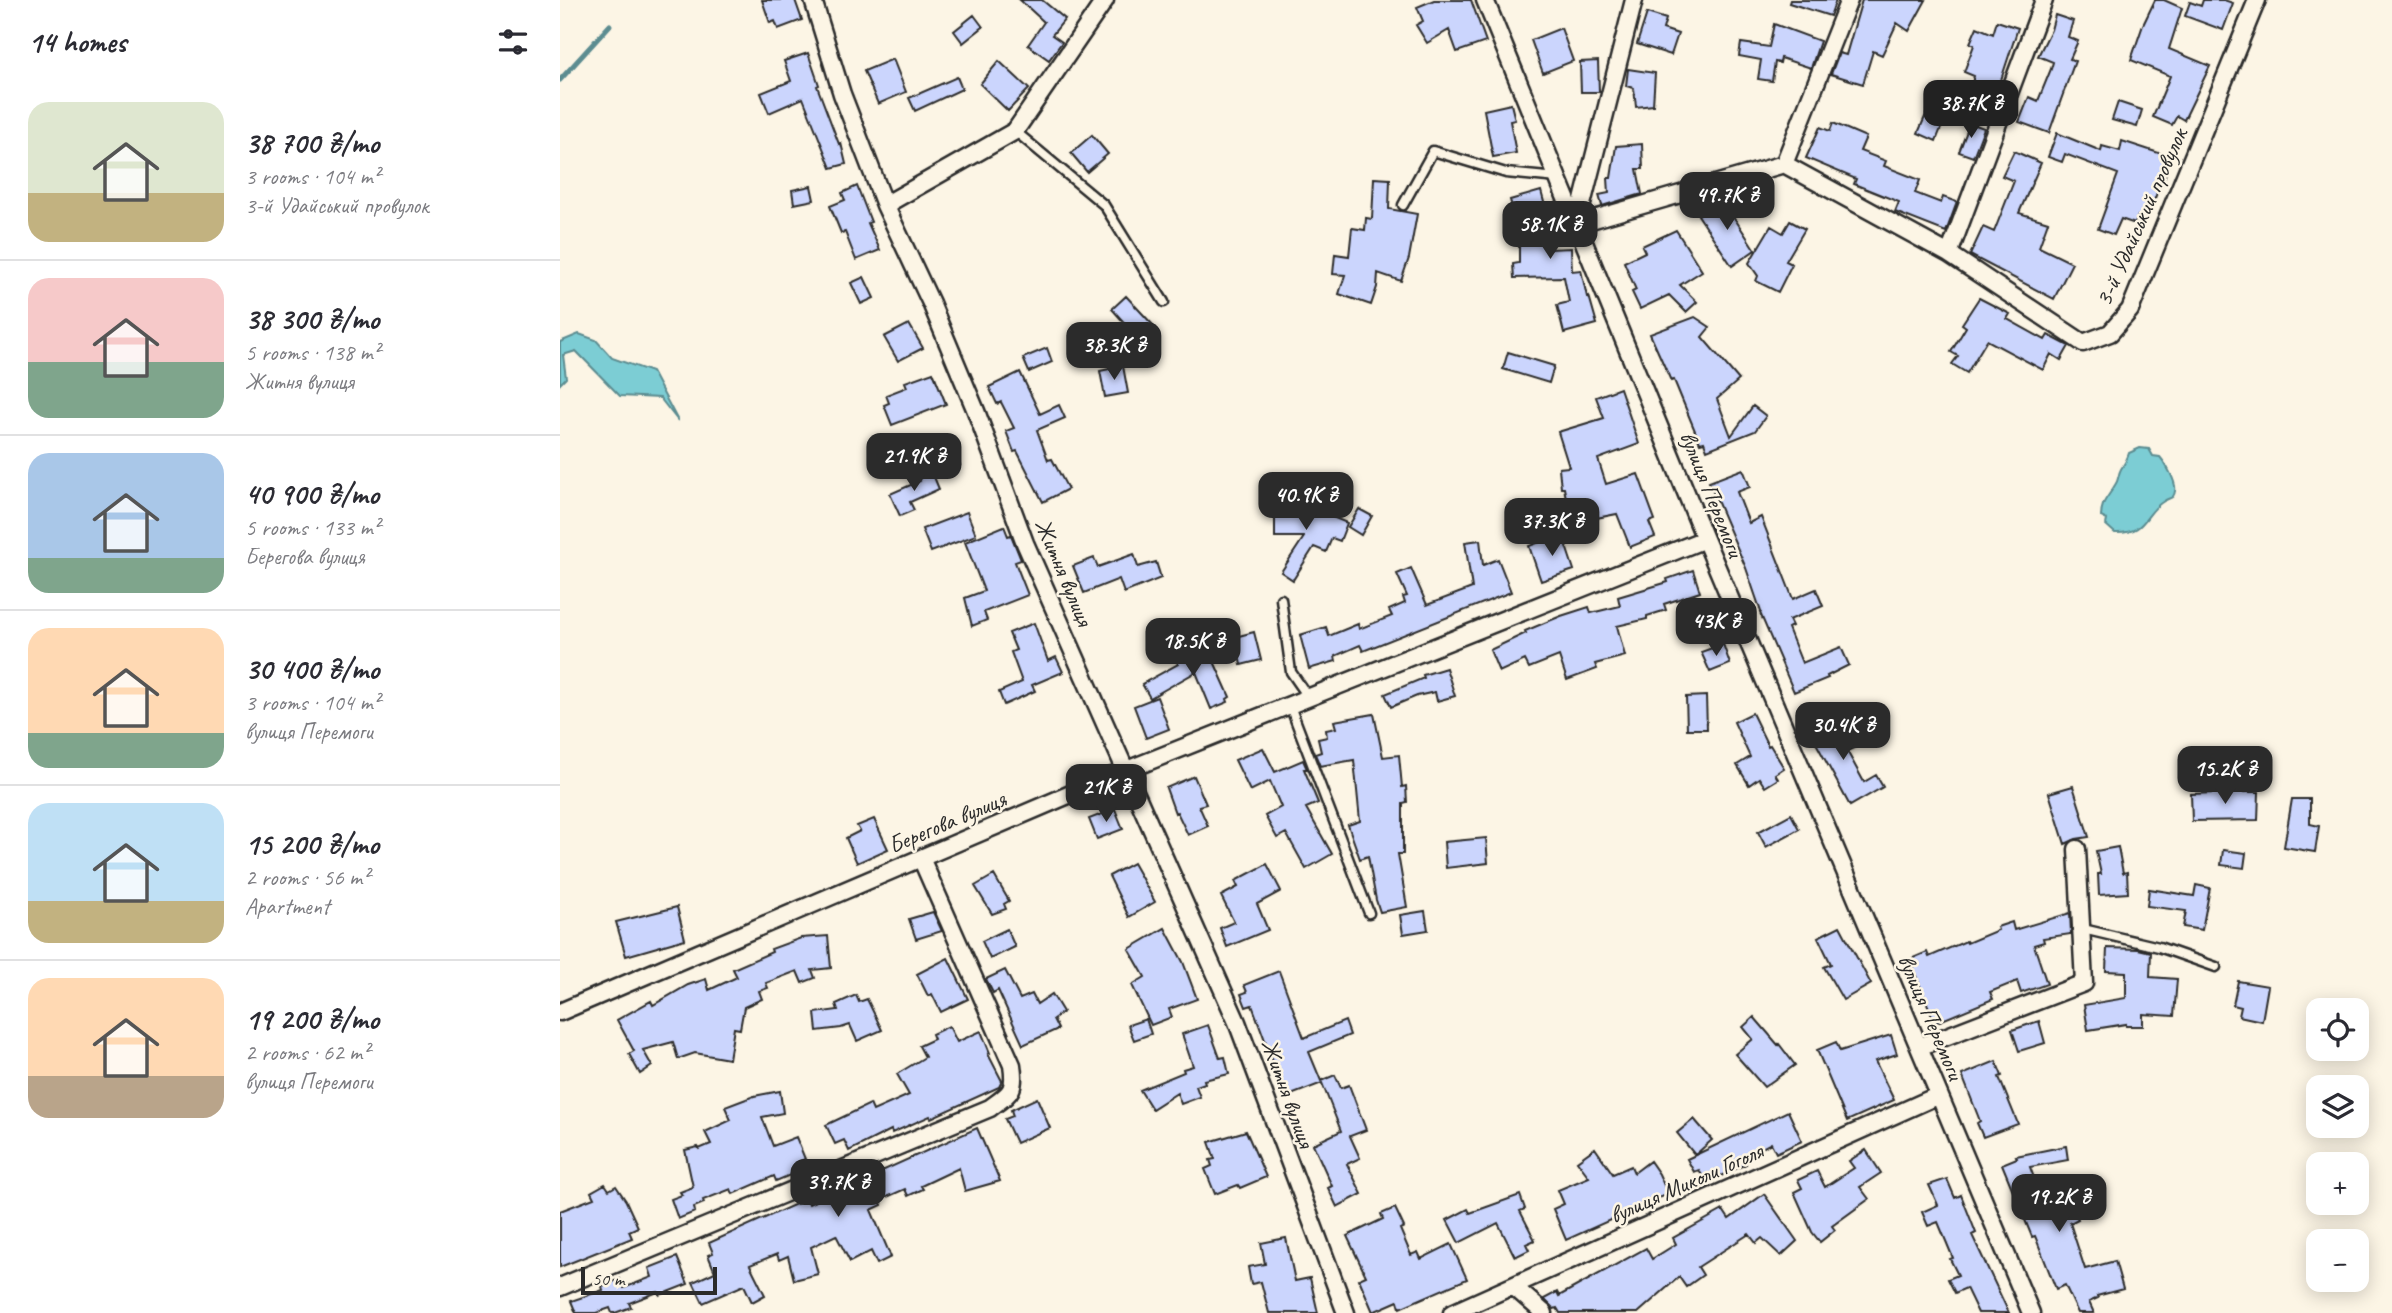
<!DOCTYPE html>
<html lang="en">
<head>
<meta charset="utf-8">
<style>
  :root { --surface:#fff; --page:#f7f7f7; --text:#2b2b33; --muted:#7c7c81; --line:#e1e1e2; --accent:#2b2b2b }
  body { margin:0; font-family:Caveat,sans-serif; background:var(--page); color:var(--text); height:100vh; display:flex; flex-direction:column; font-size:26px; white-space:nowrap }
  * { box-sizing:border-box; margin:0 }
  p { font-size:23px; color:var(--muted) }
  .icon { flex:none; width:38px; height:38px; fill:none; stroke:currentColor; stroke-width:2; stroke-linecap:round; stroke-linejoin:round }
  .map { position:relative; flex:1; overflow:hidden }
  .sheet { display:flex; flex-direction:column; background:var(--surface); width:560px }
  .sheet>* { flex:none }
  .controls { position:absolute; left:1746px; top:998px; display:grid; gap:14px }
  .controls a { display:grid; place-items:center; width:63px; height:63px; border-radius:14px; background:var(--surface); box-shadow:0 4px 18px #0003; font-size:35px }
  .scale { position:absolute; left:21px; bottom:18px; width:136px; box-sizing:border-box; padding-left:7px; border:4px solid #2b2b2b; border-top:0; font-size:19px; line-height:24px; white-space:nowrap; color:#2b2b2b; -webkit-text-stroke:5px #fcf5e5; paint-order:stroke }
  .price { position:absolute; translate:-50% -60px; padding:0 16px; border-radius:14px; background:var(--accent); color:#fff; font-size:23px; line-height:46px; filter:drop-shadow(0 2px 4px #0008) }
  .price::after { content:''; position:absolute; left:50%; top:42px; width:21px; height:16px; margin-left:-10px; background:inherit; clip-path:polygon(0 0,100% 0,50% 100%) }
  .price.current { background:#222; color:#fff }
  ul { padding:0; list-style:none }
  li { display:flex; align-items:center; gap:21px; height:175px; padding:0 28px }
  li+li { border-top:2px solid var(--line) }
  li span { display:grid; place-items:center; flex:none; width:196px; height:140px; border-radius:21px; color:#555 }
  li>.icon { margin-inline-start:auto }
  span .icon { width:84px; height:84px; fill:#fffc; stroke-width:1 }
  li b { font-size:30px }
  h2 { display:flex; justify-content:space-between; align-items:center; height:84px; padding:0 28px; font-size:30px }
  main { display:flex; flex:1; min-height:0 }
  .map>svg:first-child { display:block }
  .water { fill:#7ccdd4; stroke:#5c8c90; stroke-width:2 }
  .lines { fill:none; stroke-linecap:round; stroke-linejoin:round }
  .stream { stroke:#5c8c90; stroke-width:5 }
  .building { fill:#cbd5fd; stroke:#2b2b2b; stroke-width:2 }
  .lane-casing { stroke:#2b2b2b; stroke-width:13 }
  .street-casing { stroke:#2b2b2b; stroke-width:21 }
  .lane { stroke:#fcf5e5; stroke-width:8 }
  .street { stroke:#fcf5e5; stroke-width:16 }
  .labels { text-anchor:middle; stroke-width:5; stroke-linejoin:round; paint-order:stroke }
  .street-label { font-size:24px; fill:#2b2b2b; stroke:#fcf5e5 }
</style>
</head>
<body>
<main>
<section class="sheet">
<h2>14 homes<svg class="icon" aria-label="filters" viewBox="0 0 24 24"><path d="M4 7h16M4 17h16"/><circle cx="9" cy="7" r="2"/><circle cx="15" cy="17" r="2"/></svg></h2>
<ul>
<li><span style="background:linear-gradient(#dfe7d0 65%,#c2b280 0)"><svg class="icon" aria-label="home" viewBox="0 0 24 24"><path d="M3 11l9-7 9 7M6 9v11h12V9"/></svg></span><div><b>38 700 ₴/mo</b><p>3 rooms · 104 m²</p><p>3-й Удайський провулок</p></div></li>
<li><span style="background:linear-gradient(#f6c9c9 60%,#7fa58c 0)"><svg class="icon" aria-label="home" viewBox="0 0 24 24"><path d="M3 11l9-7 9 7M6 9v11h12V9"/></svg></span><div><b>38 300 ₴/mo</b><p>5 rooms · 138 m²</p><p>Житня вулиця</p></div></li>
<li><span style="background:linear-gradient(#a9c7e8 75%,#7fa58c 0)"><svg class="icon" aria-label="home" viewBox="0 0 24 24"><path d="M3 11l9-7 9 7M6 9v11h12V9"/></svg></span><div><b>40 900 ₴/mo</b><p>5 rooms · 133 m²</p><p>Берегова вулиця</p></div></li>
<li><span style="background:linear-gradient(#ffd9b3 75%,#7fa58c 0)"><svg class="icon" aria-label="home" viewBox="0 0 24 24"><path d="M3 11l9-7 9 7M6 9v11h12V9"/></svg></span><div><b>30 400 ₴/mo</b><p>3 rooms · 104 m²</p><p>вулиця Перемоги</p></div></li>
<li><span style="background:linear-gradient(#bfe0f5 70%,#c2b280 0)"><svg class="icon" aria-label="home" viewBox="0 0 24 24"><path d="M3 11l9-7 9 7M6 9v11h12V9"/></svg></span><div><b>15 200 ₴/mo</b><p>2 rooms · 56 m²</p><p>Apartment</p></div></li>
<li><span style="background:linear-gradient(#ffd9b3 70%,#b9a48a 0)"><svg class="icon" aria-label="home" viewBox="0 0 24 24"><path d="M3 11l9-7 9 7M6 9v11h12V9"/></svg></span><div><b>19 200 ₴/mo</b><p>2 rooms · 62 m²</p><p>вулиця Перемоги</p></div></li>
</ul>
</section>
<div class="map">
<svg width="1832" height="1313" viewBox="0 0 1832 1313">
  <rect width="100%" height="100%" fill="#fcf5e5"/>
  <filter id="ink" filterUnits="userSpaceOnUse"><feTurbulence type="fractalNoise" baseFrequency=".0143" numOctaves="2"/><feDisplacementMap in="SourceGraphic" scale="14" xChannelSelector="R" yChannelSelector="G"/><feConvolveMatrix kernelMatrix="1 2 1 2 8 2 1 2 1" color-interpolation-filters="sRGB"/></filter>
  <g filter="url(#ink)">
    <path class="water" d="M19,334L36,340L52,358L92,372L118,421L100,398L60,396L16,351L3,355L6,378L0,384V342Z
      M1580,448L1589,449L1593,456L1600,457C1606,464 1617,483 1615,491C1614,499 1610,497 1604,501C1583,513 1588,534 1555,533L1546,525L1547,520L1541,517C1541,501 1548,498 1555,485C1559,480 1558,474 1561,469C1565,463 1567,460 1569,453Z"/>
    <g class="lines">
      <path class="stream" d="M0,80L50,25"/>
    </g>
    <path class="building" d="M202,0H235L242,20L218,29L215,21L210,23Z
      M460,0H482L505,19L492,35L502,42L489,60L468,45L484,22Z
      M874,0H911L926,42L897,52L889,30L867,43L856,25L863,21L857,7Z
      M1230,0H1276L1270,16L1229,3Z
      M1302,0H1366L1349,31L1337,23L1322,55L1313,51L1303,84L1271,74L1279,53L1286,55Z
      M1595,0H1604L1622,8L1609,49L1650,66L1624,120L1617,116L1612,125L1593,117L1610,76L1571,60L1583,25Z
      M1643,0H1664L1673,3L1663,30L1625,16L1630,2L1641,6Z
      M1087,13L1106,19L1103,29L1118,34L1111,55L1077,44Z
      M414,15L423,27L403,43L394,31Z
      M1495,15L1513,21L1508,37L1518,41L1510,59L1515,61L1489,133L1459,122L1469,97L1478,101L1491,69L1493,62L1478,56L1491,30Z
      M1437,21L1458,28L1436,95L1433,94L1431,101L1409,93L1414,76L1404,72L1414,45L1410,43L1417,27L1433,34Z
      M1214,24L1260,41L1251,68L1221,58L1220,63L1215,62L1212,81L1198,79L1201,60L1179,56L1181,43L1209,47Z
      M1001,28L1013,61L983,73L971,40Z
      M248,53L259,85L257,86L279,144L281,143L286,164L271,168L243,98L209,113L201,93L231,81L224,61Z
      M333,59L346,92L318,104L304,71Z
      M439,61L469,89L448,111L420,84Z
      M1038,61L1039,92H1021L1020,62Z
      M1068,69L1095,73L1093,105L1076,107L1074,88L1066,86Z
      M397,77L402,89L355,111L349,98Z
      M1558,102L1582,110L1577,127L1552,120Z
      M951,104L955,120L950,121L956,153L933,157L924,110Z
      M1368,110L1385,118L1376,141L1358,133Z
      M1273,123L1306,137L1300,151L1326,161L1324,166L1360,180L1355,193L1381,203L1383,197L1397,202L1386,232L1335,212L1339,202L1294,184L1296,179L1246,158L1260,127L1270,131Z
      M1410,123L1424,128L1413,157L1399,152Z
      M1497,133L1541,151L1542,146L1560,151L1562,141L1611,157L1602,185H1600L1587,219L1578,216L1575,224L1561,219L1554,235L1538,229L1558,174L1505,154L1502,162L1488,157Z
      M532,135L548,154L527,172L511,153Z
      M1082,144L1083,169H1077L1082,194L1042,206L1039,195L1049,193L1048,178H1051L1056,146Z
      M1454,151L1481,163L1459,213L1488,222L1479,247L1512,263L1494,299L1410,255L1423,227L1434,232L1454,181L1442,176Z
      M814,178L830,179L829,209L857,214L849,258L841,281L818,273L817,287L811,305L779,294L785,275L773,274L775,254L789,256L792,228L805,230L806,218L812,219Z
      M251,186L254,200L234,204L232,190Z
      M297,186L311,222L308,223L320,250L296,260L285,232L281,233L270,206L285,200L282,193Z
      M981,191L989,221V249L1011,248L1012,271L1021,270L1027,297L1029,296L1037,324L1004,333L997,305L1009,302L1004,277L954,278L953,264L959,263V231L950,200Z
      M1162,199L1195,250L1172,266L1138,215Z
      M1230,221L1245,229L1226,261L1232,264L1218,292L1196,281L1198,276L1189,263L1211,226L1223,233Z
      M1116,230L1142,271L1120,285L1137,302L1126,312L1109,295L1080,309L1072,292L1076,290L1064,262L1085,252L1082,246Z
      M304,277L314,298L301,304L291,283Z
      M566,296L593,325L578,338L552,309Z
      M1419,298L1450,314L1447,319L1485,340L1488,335L1509,346L1501,360L1491,354L1483,370L1427,340L1407,373L1392,364L1398,356L1391,352L1406,327L1402,324Z
      M1135,317L1150,327L1142,337L1179,380L1157,399L1171,436L1193,406L1206,416L1195,431L1147,450L1144,442L1140,443L1114,380L1111,381L1090,334Z
      M349,324L363,348L338,361L324,337Z
      M487,348L492,362L469,372L463,358Z
      M948,352L994,366L989,383L943,369Z
      M563,366L568,393L545,397L540,371Z
      M373,372L386,404L332,425L324,405L329,403L326,395L347,387L345,382Z
      M460,372L480,414L499,405L505,418L477,430L488,460L492,459L508,489L483,502L457,451L454,452L446,431L454,428L441,402L437,404L429,387Z
      M1060,388L1079,444L1038,459L1046,484L1078,474L1095,520L1089,522L1095,537L1070,547L1057,514L1011,523L1004,488H1001L999,468L1009,467L998,432L1044,418L1036,397Z
      M394,452L400,465L375,476L369,463Z
      M1183,469L1190,487L1177,492L1189,523L1201,517L1233,599L1256,589L1263,606L1229,620L1232,626L1228,628L1242,663L1281,647L1289,665L1267,676L1268,678L1234,692L1200,613L1201,612L1186,568L1149,482Z
      M372,472L379,489L350,502L354,510L340,516L330,494L360,481L359,478Z
      M769,506L765,514L787,523L780,541L772,538L766,552L754,547L733,580L721,572L744,537H715V507Z
      M799,509L812,516L801,535L788,527Z
      M407,512L416,535L371,552L362,529Z
      M444,526L448,536L451,535L461,560L455,562L468,595L424,612L427,620L412,626L405,598L424,591L405,542Z
      M1002,534L1014,570L981,581L969,546Z
      M920,540L923,565L938,559L951,592L803,651L800,645L775,656L776,661L749,669L740,635L766,627L769,636L798,624L799,629L832,616L829,610L845,603L843,597L847,596L837,574L851,568L867,605L912,588L905,542Z
      M574,554L578,567L596,562L601,578L564,593L559,579L524,593L513,566L534,558L538,567Z
      M1133,570L1140,592L1104,604L1106,610L1087,616V619L1057,626L1065,656L1035,664L1037,669L1007,680L999,656L969,668L965,660L939,672L930,650L966,633L965,631L1001,616L1029,607L1031,613L1060,606L1058,597L1108,582L1107,579Z
      M474,623L488,661L496,657L503,672L472,685L475,691L444,705L439,692L462,682L451,652L456,650L449,633Z
      M694,632L701,660L681,665L675,637Z
      M1163,644L1170,664L1150,672L1141,652Z
      M648,648L670,697L667,699L668,702L651,709L636,672L590,698L582,684L618,664L617,662Z
      M886,668L895,696L877,701L875,692L857,696L831,707L825,694L864,678L863,675Z
      M1146,696L1147,729H1127L1126,697Z
      M597,697L609,729L586,738L574,706Z
      M1192,713L1208,746L1210,745L1224,768L1215,774L1218,779L1205,787L1199,778L1189,785L1177,765L1190,757L1174,722Z
      M814,714L823,757L839,755L842,787L846,786L847,802L843,803V854H838L847,907L820,912L816,900L808,856L800,859L788,825L800,821L794,760L760,766L755,754L761,752L758,739L767,737L766,730L776,728L774,721Z
      M1271,720L1275,730L1285,725L1296,747L1287,751L1304,782L1316,775L1323,787L1290,806L1249,730Z
      M703,748L715,772L743,760L747,769H744L758,803L746,808L772,854L746,869L726,833L717,838L705,816L721,807L710,781L690,791L675,760Z
      M634,776L646,804L639,806L648,826L628,835L617,812L615,813L606,788Z
      M1513,786L1529,837L1516,839L1505,844L1489,793Z
      M1675,792H1699L1698,820L1632,821L1631,794Z
      M1732,799H1750V824L1759,826L1755,852L1724,847Z
      M555,809L563,829L537,839L529,819Z
      M1231,814L1239,829L1206,847L1198,832Z
      M314,819L328,849L297,863L286,838L300,831L297,826Z
      M926,838L928,863L886,868L884,842Z
      M1558,847L1563,873L1567,872L1568,893L1539,895L1538,874H1541L1536,851Z
      M1663,850L1686,853L1684,868L1661,865Z
      M573,863L595,902L569,917L549,876Z
      M707,864L721,891L697,904L708,930L667,947L660,928L674,922L661,896L678,887L675,881Z
      M434,875L449,901L444,904L446,909L432,914L415,886Z
      M1636,885L1650,888L1642,930L1623,927L1626,911L1587,906L1589,889L1634,896Z
      M117,907L125,939L66,956L56,922Z
      M865,911L868,930L843,934L840,915Z
      M373,912L382,931L356,939L349,919Z
      M1510,913L1511,934L1483,938L1484,942L1474,945L1487,984L1461,993L1457,981L1430,992L1433,999L1375,1023L1352,966L1356,965L1353,958L1367,952L1369,957L1406,941L1407,943L1438,930L1437,927L1452,922L1454,930Z
      M1280,926L1311,984L1283,1000L1264,967L1271,964L1258,937Z
      M605,928L623,962L637,999L609,1009L612,1017L591,1025L572,985L585,977L569,949Z
      M447,929L455,947L430,959L422,941Z
      M268,936L271,968L252,970L255,978L242,983L237,971L206,983L208,988L199,991L202,999L184,1007L180,1029L174,1028L169,1059L135,1053L118,1059L113,1042L83,1050L92,1066L80,1074L69,1054L74,1051L57,1020L91,1001L93,1005L128,985L146,979L149,990L177,977L173,969L212,952L211,949L241,938Z
      M1547,948L1578,949L1591,952L1590,977L1617,979L1614,1016L1583,1014V1026H1566V1024L1528,1030L1524,1005L1566,998V972L1546,971Z
      M388,958L408,999L381,1012L372,994L368,996L357,974Z
      M445,970L460,999L472,994L477,1004L492,994L503,1012L493,1019L498,1029L463,1045L438,990L433,993L426,979Z
      M719,971L744,1038L785,1021L790,1035L749,1052L761,1081L775,1075L781,1088L789,1085L806,1130L790,1136L800,1158L787,1164L802,1194L777,1207L768,1188L772,1186L753,1144L781,1131L762,1083L726,1097L692,1005L686,1007L681,994L687,992L684,985Z
      M1678,981L1708,986L1702,1021L1679,1016L1681,1007L1673,1005Z
      M296,995L299,1002L307,999L322,1030L297,1041L290,1025L281,1028L257,1031L255,1013L278,1010L276,1004Z
      M1194,1017L1218,1045L1219,1044L1235,1065L1204,1087L1175,1054L1193,1039L1183,1027Z
      M586,1019L591,1034L574,1040L568,1025Z
      M1479,1021L1485,1043L1459,1051L1452,1030Z
      M648,1025L660,1058L665,1057L669,1074L644,1080L645,1083L636,1086L640,1097L621,1104L617,1093L592,1109L580,1090L624,1072L623,1069L633,1066L622,1034Z
      M389,1026L397,1042L421,1031L430,1053L428,1054L442,1081L439,1087L371,1118L370,1116L332,1133L331,1130L289,1151L284,1140L275,1144L266,1125L310,1104L313,1111L349,1095L337,1074L365,1057L359,1046L374,1039L372,1034Z
      M1331,1035L1337,1054L1315,1061L1334,1100L1287,1121L1257,1050L1276,1042L1280,1051Z
      M1436,1061L1442,1076L1439,1077L1458,1124L1423,1137L1417,1123L1420,1121L1402,1075Z
      M220,1091L223,1113L202,1117L213,1146L236,1137L245,1159L237,1163L240,1171L216,1181L214,1176L173,1194L171,1189L143,1200L144,1203L134,1207L135,1212L118,1219L111,1199L122,1195L120,1192L133,1187L125,1150L138,1147L139,1149L151,1144L145,1132L171,1120L165,1107L194,1096Z
      M477,1098L490,1128L456,1143L445,1119L453,1116L451,1110Z
      M1228,1111L1242,1141L1216,1153L1211,1143L1183,1158L1186,1164L1146,1183L1139,1170L1134,1172L1127,1159Z
      M1134,1119L1152,1140L1135,1155L1117,1133Z
      M417,1128L440,1181L405,1191L399,1168L361,1186L363,1189L348,1196L345,1189L320,1200L322,1205L311,1210L331,1257L317,1264L311,1251L290,1262L276,1235L251,1247L258,1274L234,1280L228,1256L219,1260L217,1254L190,1265L205,1295L192,1302L184,1285L143,1303L133,1282L155,1272L148,1255L153,1253L149,1243L247,1199L249,1204Z
      M686,1131L706,1177L680,1188L678,1185L655,1194L645,1169L652,1166L650,1160L655,1159L649,1142Z
      M1506,1146L1508,1160L1470,1167L1483,1202L1487,1200L1490,1208L1509,1199L1518,1219L1510,1223L1525,1269L1555,1261L1563,1289L1537,1296L1538,1298L1529,1302L1534,1313H1518L1505,1285L1496,1289L1475,1236L1472,1237L1442,1164L1457,1158L1456,1156Z
      M1035,1148L1053,1174L1071,1166L1074,1173L1090,1161L1099,1174L1108,1194L1006,1240L993,1209L1004,1204L998,1190L1029,1177L1017,1161Z
      M1306,1150L1321,1173L1300,1187L1309,1199L1272,1226L1275,1230L1260,1242L1252,1232L1234,1192L1242,1188L1238,1180L1257,1171L1265,1187L1294,1168L1289,1161Z
      M1387,1179L1395,1198L1401,1195L1416,1233L1412,1235L1449,1313H1418L1406,1288L1395,1293L1388,1279L1398,1275L1390,1259L1393,1258L1378,1222L1368,1226L1362,1212L1378,1205L1369,1185Z
      M45,1184L49,1190L56,1186L66,1201L78,1227L69,1231L72,1238L0,1267V1211L34,1198L31,1192Z
      M1204,1194L1237,1241L1221,1256L1202,1238L1196,1243L1189,1234L1138,1267L1143,1275L1126,1287L1119,1277L1078,1313H1000L997,1308L994,1309L984,1299L997,1292L999,1296L1086,1248L1092,1259L1116,1244L1113,1238L1163,1210L1169,1219Z
      M960,1195L965,1209L960,1211L975,1240L966,1244L969,1250L955,1257L938,1223L899,1243L887,1220L908,1209L910,1213Z
      M835,1208L844,1227L840,1229L851,1255L858,1252L861,1259L891,1244L907,1279L840,1308L838,1301L813,1312L799,1279L806,1276L787,1236L823,1219L821,1214Z
      M726,1238L735,1281L750,1278L758,1313H709L701,1282L691,1284L688,1267L705,1264L701,1243Z
      M117,1257L128,1284L100,1295L98,1292L69,1303L71,1307L55,1313H52L50,1308L36,1313H16L11,1301L43,1290L42,1286L60,1279L64,1288L92,1277L89,1268Z"/>
    <g class="lines">
      <defs>
        <path id="lane" d="M455,131L544,205L604,302
          M843,205L873,151L946,173L998,178
          M721,599L731,672L749,698
          M730,706L809,913
          M1523,929L1599,947L1656,967"/>
        <path id="street" d="M253,0L282,94L325,205L371,303L416,411L465,543L677,1022L786,1313
          M925,0L1145,539L1471,1313
          M1224,164L1389,254L1523,343L1550,333L1570,310L1697,0
          M325,205L455,131L545,0
          M1017,224L1224,164L1289,0
          M1017,224L1074,0
          M1389,254L1484,0
          M0,1012L567,770L1145,539
          M1359,1047L1524,983L1517,849
          M953,1286L984,1313
          M0,1287L430,1108C450,1093 456,1092 452,1065L361,858
          M892,1313L1379,1095"/>
      </defs>
      <use href="#lane" class="lane-casing"/>
      <use href="#street" class="street-casing"/>
      <use href="#lane" class="lane"/>
      <use href="#street" class="street"/>
    </g>
  </g>
  <g class="labels">
    <g class="street-label">
      <text transform="translate(1581 217) rotate(-66)" y="8">3-й Удайський провулок</text>
      <text transform="translate(1152 494) rotate(68)" y="8">вулиця Перемоги</text>
      <text transform="translate(504 572) rotate(67)" y="8">Житня вулиця</text>
      <text transform="translate(387 822) rotate(-23)" y="8">Берегова вулиця</text>
      <text transform="translate(1371 1017) rotate(67)" y="8">вулиця Перемоги</text>
      <text transform="translate(728 1093) rotate(70)" y="8">Житня вулиця</text>
      <text transform="translate(1126 1183) rotate(-24)" y="8">вулиця Миколи Гоголя</text>
    </g>
  </g>
</svg>
<div class="controls">
<a><svg class="icon" aria-label="locate" viewBox="0 0 24 24"><circle cx="12" cy="12" r="6"/><path d="M12 2v4M12 18v4M2 12h4M18 12h4"/></svg></a>
<a><svg class="icon" aria-label="layers" viewBox="0 0 24 24"><path d="M12 4l9 5-9 5-9-5zM3 14l9 5 9-5"/></svg></a>
<a>+</a>
<a>−</a>
</div>
<div class="scale">50 m</div>
<b class="price current" style="left:1411px;top:140px">38.7K ₴</b>
<b class="price" style="left:1167px;top:232px">49.7K ₴</b>
<b class="price" style="left:990px;top:261px">58.1K ₴</b>
<b class="price" style="left:554px;top:382px">38.3K ₴</b>
<b class="price" style="left:354px;top:493px">21.9K ₴</b>
<b class="price" style="left:746px;top:532px">40.9K ₴</b>
<b class="price" style="left:992px;top:558px">37.3K ₴</b>
<b class="price" style="left:1156px;top:658px">43K ₴</b>
<b class="price" style="left:633px;top:678px">18.5K ₴</b>
<b class="price" style="left:1283px;top:762px">30.4K ₴</b>
<b class="price" style="left:1665px;top:806px">15.2K ₴</b>
<b class="price" style="left:546px;top:824px">21K ₴</b>
<b class="price" style="left:278px;top:1219px">39.7K ₴</b>
<b class="price" style="left:1499px;top:1234px">19.2K ₴</b>
</div>
</main>
</body>
</html>
